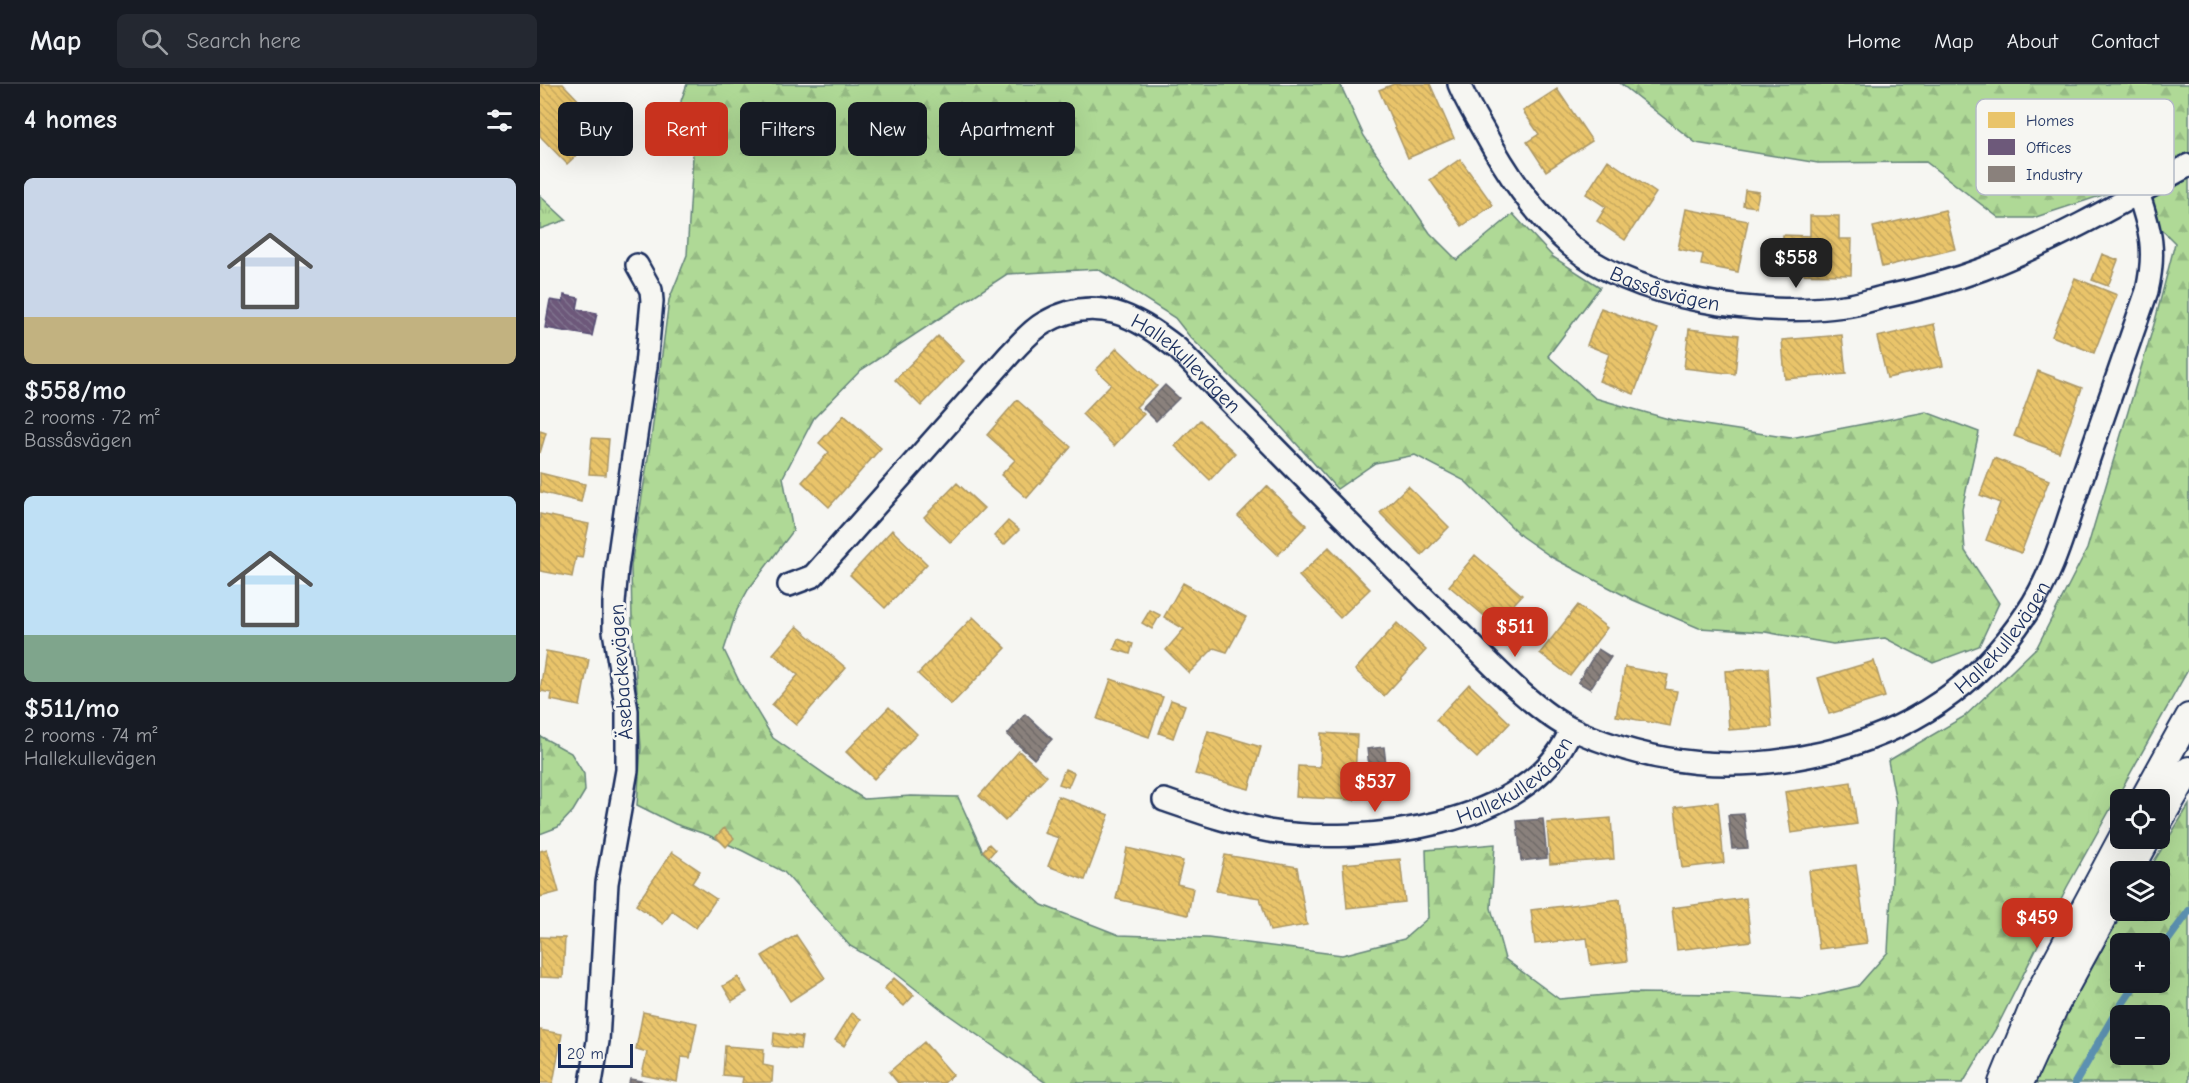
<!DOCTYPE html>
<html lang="en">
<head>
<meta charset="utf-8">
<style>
  :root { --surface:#171b24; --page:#242831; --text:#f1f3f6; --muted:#9ea1a6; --line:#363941; --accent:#c8321e }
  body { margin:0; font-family:"Comic Neue",sans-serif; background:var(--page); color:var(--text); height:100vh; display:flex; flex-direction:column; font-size:22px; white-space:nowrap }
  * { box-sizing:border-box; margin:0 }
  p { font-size:20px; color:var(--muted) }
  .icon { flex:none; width:33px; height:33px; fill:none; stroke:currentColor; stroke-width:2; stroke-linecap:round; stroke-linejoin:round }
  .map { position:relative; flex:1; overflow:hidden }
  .sheet { display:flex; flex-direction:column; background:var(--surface); width:540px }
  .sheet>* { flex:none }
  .guide { position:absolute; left:18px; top:18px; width:570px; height:54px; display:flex; gap:12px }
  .controls { position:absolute; left:1570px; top:705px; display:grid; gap:12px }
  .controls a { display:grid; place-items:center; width:60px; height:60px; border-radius:9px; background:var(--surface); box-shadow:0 6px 24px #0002; font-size:30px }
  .scale { position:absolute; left:18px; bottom:15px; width:75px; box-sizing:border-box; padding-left:6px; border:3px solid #1b2f5e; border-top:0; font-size:16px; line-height:21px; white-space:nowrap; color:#1b2f5e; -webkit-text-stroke:4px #f6f6f2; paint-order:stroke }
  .price { position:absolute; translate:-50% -51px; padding:0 14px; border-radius:12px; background:var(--accent); color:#fff; font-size:20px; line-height:39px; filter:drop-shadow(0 2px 3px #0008) }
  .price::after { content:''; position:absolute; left:50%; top:36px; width:18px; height:14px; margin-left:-9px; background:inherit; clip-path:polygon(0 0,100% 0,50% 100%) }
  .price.on { background:#222; color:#fff }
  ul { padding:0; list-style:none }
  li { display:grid; align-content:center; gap:12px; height:318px; padding:0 24px }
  li span { display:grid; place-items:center; height:186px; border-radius:9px; color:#555 }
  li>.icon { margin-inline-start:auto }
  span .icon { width:108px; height:108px; fill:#fffc; stroke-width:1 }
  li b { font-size:26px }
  h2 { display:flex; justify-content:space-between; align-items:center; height:72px; padding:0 24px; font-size:26px }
  .chip { padding:0 21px; border-radius:9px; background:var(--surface); box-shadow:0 6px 24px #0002; font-size:21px; line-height:54px }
  .chip.on { background:var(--accent); color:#fff }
  header { display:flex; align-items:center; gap:36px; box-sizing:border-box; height:84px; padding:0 30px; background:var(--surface); border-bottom:2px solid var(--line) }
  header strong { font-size:28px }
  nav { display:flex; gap:33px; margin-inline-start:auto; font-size:21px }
  .search { width:420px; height:54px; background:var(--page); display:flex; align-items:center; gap:15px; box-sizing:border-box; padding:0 21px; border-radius:9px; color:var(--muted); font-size:22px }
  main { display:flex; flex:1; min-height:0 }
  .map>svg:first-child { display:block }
  .grass { fill:url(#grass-tufts); stroke:#65847a; stroke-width:1.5 }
  .forest { fill:url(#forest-firs); stroke:#65847a; stroke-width:1.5; fill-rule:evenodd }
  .homes { fill:url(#homes-back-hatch); stroke:#ab9766; stroke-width:1.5 }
  .offices { fill:url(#offices-back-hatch); stroke:#544c72; stroke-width:1.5 }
  .industry { fill:url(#industry-back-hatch); stroke:#696873; stroke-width:1.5 }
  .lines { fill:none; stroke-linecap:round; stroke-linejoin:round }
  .stream { stroke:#5c91b1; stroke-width:8 }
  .minor-casing { stroke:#1b2f5e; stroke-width:26 }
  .tertiary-casing { stroke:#1b2f5e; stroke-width:30 }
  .minor { stroke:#f6f6f2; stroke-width:21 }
  .tertiary { stroke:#f6f6f2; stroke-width:26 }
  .labels { text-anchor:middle; stroke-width:6; stroke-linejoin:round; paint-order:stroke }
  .street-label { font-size:21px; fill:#1b2f5e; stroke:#f6f6f2 }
  .key { fill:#f6f6f2; stroke:#b4bac6; stroke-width:1.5 }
  .key-label { font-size:16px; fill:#1b2f5e }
</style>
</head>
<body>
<header>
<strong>Map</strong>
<div class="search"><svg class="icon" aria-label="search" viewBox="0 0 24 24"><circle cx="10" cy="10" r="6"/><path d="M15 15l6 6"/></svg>Search here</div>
<nav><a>Home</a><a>Map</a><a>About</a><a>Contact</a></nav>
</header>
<main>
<section class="sheet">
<h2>4 homes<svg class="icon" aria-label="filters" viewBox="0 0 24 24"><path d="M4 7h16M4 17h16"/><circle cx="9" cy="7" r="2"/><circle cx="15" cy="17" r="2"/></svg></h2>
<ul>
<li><span style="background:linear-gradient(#c9d6e8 75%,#c2b280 0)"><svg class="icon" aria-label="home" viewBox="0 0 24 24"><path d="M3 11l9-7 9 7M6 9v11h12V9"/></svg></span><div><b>$558/mo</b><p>2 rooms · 72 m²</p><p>Bassåsvägen</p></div></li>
<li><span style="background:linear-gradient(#bfe0f5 75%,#7fa58c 0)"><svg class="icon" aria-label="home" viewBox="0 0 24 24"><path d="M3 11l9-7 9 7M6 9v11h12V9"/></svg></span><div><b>$511/mo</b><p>2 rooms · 74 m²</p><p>Hallekullevägen</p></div></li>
</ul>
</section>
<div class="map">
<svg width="1649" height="999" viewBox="0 0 1649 999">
  <defs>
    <pattern id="grass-tufts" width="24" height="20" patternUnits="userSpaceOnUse" patternTransform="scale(1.5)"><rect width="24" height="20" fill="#afd996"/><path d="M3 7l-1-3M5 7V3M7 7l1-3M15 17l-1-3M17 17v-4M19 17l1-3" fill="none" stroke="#96bb84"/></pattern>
    <pattern id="forest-firs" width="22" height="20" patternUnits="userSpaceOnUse" patternTransform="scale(1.5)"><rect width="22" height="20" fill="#afd996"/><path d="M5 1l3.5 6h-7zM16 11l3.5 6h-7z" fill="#96bb84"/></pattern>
    <pattern id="homes-back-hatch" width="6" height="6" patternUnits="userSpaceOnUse" patternTransform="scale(1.5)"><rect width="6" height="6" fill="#e9c46a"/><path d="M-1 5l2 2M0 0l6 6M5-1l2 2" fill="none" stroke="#c7a95e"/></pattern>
    <pattern id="offices-back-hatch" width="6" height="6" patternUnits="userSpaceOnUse" patternTransform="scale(1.5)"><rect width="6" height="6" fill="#6d597a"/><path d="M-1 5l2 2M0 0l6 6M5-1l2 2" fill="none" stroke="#80738f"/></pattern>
    <pattern id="industry-back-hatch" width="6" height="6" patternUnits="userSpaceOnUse" patternTransform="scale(1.5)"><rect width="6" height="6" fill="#8a817c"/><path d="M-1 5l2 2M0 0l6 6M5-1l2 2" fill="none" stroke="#706a69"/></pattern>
  </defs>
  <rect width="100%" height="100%" fill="#f6f6f2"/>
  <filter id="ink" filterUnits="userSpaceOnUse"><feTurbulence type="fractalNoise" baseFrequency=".0167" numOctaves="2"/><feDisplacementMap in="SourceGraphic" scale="12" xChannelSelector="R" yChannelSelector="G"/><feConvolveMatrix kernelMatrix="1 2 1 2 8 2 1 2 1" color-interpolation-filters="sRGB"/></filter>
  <g filter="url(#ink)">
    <path class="grass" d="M0,112L26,136L0,145Z"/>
    <path class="forest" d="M147,0H800L824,52L890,149L917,176L973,130L1013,173L1060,203L1008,272L1055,314L1132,336L1251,354L1386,328L1439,348L1422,425L1425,467L1459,519L1439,562L1393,579L1345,554L1293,560L1225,548L1159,544L1093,516L1013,474L981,452L925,397L875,371L835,379L797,405L736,337L650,253L635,234L558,185L467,190L321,286L274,334L243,393L253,447L208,506L197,526L184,566L200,599L233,654L289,693L324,715L371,712L418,713L443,768L502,821L579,851L668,854L802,871L864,855L888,834L886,766L955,760L951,824L965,875L1019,915L1090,909L1191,910L1262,915L1318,902L1348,868L1356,718L1348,677L1425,632L1497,563L1547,465L1615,237L1635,159L1581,105L1493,134H1459L1386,78L1278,79L1156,59L1081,0H1649V584L1527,803L1458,941L1423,999H506L406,929L349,884L310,862L244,788L203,767L168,751L135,740L97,721L101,663L92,539L91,482L111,355L129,216L147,171L153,72L143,38L141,17Z
      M0,652L31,669L44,690L45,707L33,727L18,743L0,750Z
      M1649,721V999H1493L1509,956L1584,827L1620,826V788L1608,787ZM1581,860H1620V898H1581ZM1581,932H1620V970H1581Z"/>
    <path class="homes" d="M0,0H23L65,44L27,80L0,52Z
      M854,0H890L914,54L868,74L839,6Z
      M1017,5L1052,57L1006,87L987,58L999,50L983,27Z
      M920,75L953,121L922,142L890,96Z
      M1068,76L1116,109L1085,156L1057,137L1066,123L1046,110Z
      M1205,106L1219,108L1216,123L1203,121Z
      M1146,125L1208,137L1198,188L1161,181L1163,170L1138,165Z
      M1405,126L1415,165L1342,183L1333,143Z
      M1270,132H1299V155H1312L1311,191L1242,190L1243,151L1270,152Z
      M1562,170L1578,176L1568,202L1552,196Z
      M1535,194L1577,211L1554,269L1512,252Z
      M1061,224L1118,245L1094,310L1059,297L1069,270L1047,261Z
      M1394,240L1403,282L1347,294L1337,253Z
      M1149,245L1199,251L1195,290L1144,284Z
      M1302,251L1306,290L1245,295L1242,256Z
      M398,252L424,277L381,322L355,296Z
      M577,264L617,302L596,323L604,330L574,362L542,330L571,300L556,286Z
      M1498,287L1542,304L1519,368L1474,352Z
      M477,316L531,363L487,414L461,391L475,376L447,351Z
      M304,331L341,364L289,423L262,398L289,368L279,359Z
      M660,336L695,369L670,396L635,362Z
      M0,347L6,349L0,369Z
      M52,354L69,355L66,391L49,390Z
      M1454,374L1509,396L1481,469L1446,456L1460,419L1440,411Z
      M0,389L45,400L41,418L0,408Z
      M417,399L444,424L411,459L384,433Z
      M727,402L767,441L738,471L698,432Z
      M868,402L909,443L882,471L840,429Z
      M0,430L49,440L42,474L36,473L32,493L0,487Z
      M468,437L479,446L464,461L454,452Z
      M352,446L387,480L345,524L310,491Z
      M789,463L830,505L800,534L759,492Z
      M935,471L982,511L955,541L909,502Z
      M643,499L706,533L687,568L674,564L649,589L626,566L644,545L624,533Z
      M1038,521L1067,544L1030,592L1000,569Z
      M610,526L620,531L612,545L602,539Z
      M433,533L466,564L411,621L378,590Z
      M857,539L886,566L844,612L815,586Z
      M257,542L306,584L256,641L232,621L258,591L233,570Z
      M578,555L593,560L590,570L574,565Z
      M6,567L49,575L40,622L11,616L12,609L0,607Z
      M1334,577L1345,613L1289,630L1278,594Z
      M1085,583L1128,591L1125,605L1137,607L1130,642L1076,632Z
      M1228,584L1232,643L1189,646L1185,587Z
      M571,595L623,613L609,653L557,635Z
      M929,600L970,639L937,674L896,636Z
      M631,616L645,621L633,654L619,649Z
      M349,623L377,650L334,695L306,668Z
      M668,647L721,663L709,705L655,690Z
      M781,649L817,651L814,716L756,713L758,682L780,683Z
      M479,667L507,692L465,737L439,712Z
      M525,685L534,689L528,703L519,700Z
      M1311,698L1317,740L1251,749L1245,708Z
      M518,712L569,731L545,796L508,782L519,754L504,749Z
      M1178,718L1184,779L1142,784L1135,723Z
      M1071,734L1074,775L1010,780L1007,739Z
      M184,744L194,754L186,763L176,753Z
      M449,760L455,766L449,773L443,767Z
      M587,764L643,777L637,800L653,804L648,831L576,815Z
      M7,765L19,808L0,813V767Z
      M132,768L160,787L152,799L176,815L156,844L132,827L123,840L96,821Z
      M685,771L757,783L767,841L730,847L720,814L676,807Z
      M860,775L865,818L807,824L803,780Z
      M1316,781L1327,859L1279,865L1269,787Z
      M1206,814L1211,857L1137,866L1132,824Z
      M1080,815L1087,877L1051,881L1047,854L995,860L991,826Z
      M256,851L285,894L250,917L222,872Z
      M0,853L25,854L23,894L0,893Z
      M198,893L207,908L192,917L183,902Z
      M354,894L374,911L364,922L344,905Z
      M103,928L157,939L150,974L141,973L137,998L102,991L107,968L96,965Z
      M312,929L321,935L304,962L295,956Z
      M0,946L22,950L13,999H0Z
      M234,949L262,953L260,965L233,962Z
      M384,958L413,991L404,999H358L349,988Z
      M185,962L224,965L223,981L233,983L232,998L202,999L203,993L183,991Z"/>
    <path class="offices" d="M24,211L39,214L37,225L57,229L52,252L5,244L10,216L23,218Z"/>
    <path class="industry" d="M625,301L639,314L616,337L603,324Z
      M1058,565L1071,573L1050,605L1038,598Z
      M485,630L512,655L494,675L467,651Z
      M844,663L847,689L830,691L827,665Z
      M1204,730L1208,764L1192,765L1188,731Z
      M1003,735L1007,774L981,777L977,737Z
      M90,995L112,999H89Z"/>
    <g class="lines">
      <path class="stream" d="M1620,867L1649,827
        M1535,999L1575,930L1597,898"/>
      <defs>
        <g id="minor">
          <path id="s1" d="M919,0C925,15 934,30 942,44C966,88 993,129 1031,162C1095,216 1223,234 1304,222C1317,221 1330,216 1343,213C1377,206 1411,197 1443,185C1515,157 1583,118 1649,81"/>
          <path id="s2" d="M249,501L273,492L470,270C480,260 491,246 504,239C555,209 597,232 638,265C729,358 818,450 911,540C944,572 993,627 1034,646C1115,682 1195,689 1282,669C1368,649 1437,604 1486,530C1514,490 1526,440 1542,394C1564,331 1586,269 1607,207C1616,167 1611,147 1598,109"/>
          <path id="s3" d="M624,716C659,728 693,740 729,747C820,762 993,743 1031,645"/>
          <path d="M51,999L58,957L67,799L87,686V627L74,547V519L77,484L106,282L112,217L111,206L97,181"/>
        </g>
        <path id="tertiary" d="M1603,716L1649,633
          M1620,735L1649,686
          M1589,788L1608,754
          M1462,999L1498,911L1582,754
          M1480,999L1515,922L1581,801"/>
      </defs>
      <use href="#minor" class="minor-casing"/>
      <use href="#tertiary" class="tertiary-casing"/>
      <use href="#minor" class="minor"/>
      <use href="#tertiary" class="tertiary"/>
    </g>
  </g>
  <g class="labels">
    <g class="street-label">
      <text dy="7" stroke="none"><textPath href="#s1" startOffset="303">Bassåsvägen</textPath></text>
      <text dy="7" stroke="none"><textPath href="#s2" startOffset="531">Hallekullevägen</textPath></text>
      <text dy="7" stroke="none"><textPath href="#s2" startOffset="1540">Hallekullevägen</textPath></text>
      <text transform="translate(81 588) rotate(-94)" y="7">Äsebackevägen</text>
      <text dy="7" stroke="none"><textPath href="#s3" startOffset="369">Hallekullevägen</textPath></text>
    </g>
  </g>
  <rect x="1436" y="15" width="198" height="96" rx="9" class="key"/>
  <rect x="1448" y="28" width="27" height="16" fill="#e9c46a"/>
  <rect x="1448" y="55" width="27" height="16" fill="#6d597a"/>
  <rect x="1448" y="82" width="27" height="16" fill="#8a817c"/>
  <g class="key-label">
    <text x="1486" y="42">Homes</text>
    <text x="1486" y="69">Offices</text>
    <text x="1486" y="96">Industry</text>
  </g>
</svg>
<div class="controls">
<a><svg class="icon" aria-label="locate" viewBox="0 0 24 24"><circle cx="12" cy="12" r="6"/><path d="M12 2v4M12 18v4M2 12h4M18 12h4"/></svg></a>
<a><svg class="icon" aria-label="layers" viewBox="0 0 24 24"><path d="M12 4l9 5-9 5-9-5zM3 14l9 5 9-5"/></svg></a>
<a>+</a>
<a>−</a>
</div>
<div class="scale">20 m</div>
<b class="price on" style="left:1256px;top:205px">$558</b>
<b class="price" style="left:975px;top:574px">$511</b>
<b class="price" style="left:835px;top:729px">$537</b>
<b class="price" style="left:1497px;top:865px">$459</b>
<div class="guide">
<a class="chip">Buy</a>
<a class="chip on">Rent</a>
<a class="chip">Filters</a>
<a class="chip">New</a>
<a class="chip">Apartment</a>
</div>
</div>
</main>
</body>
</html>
